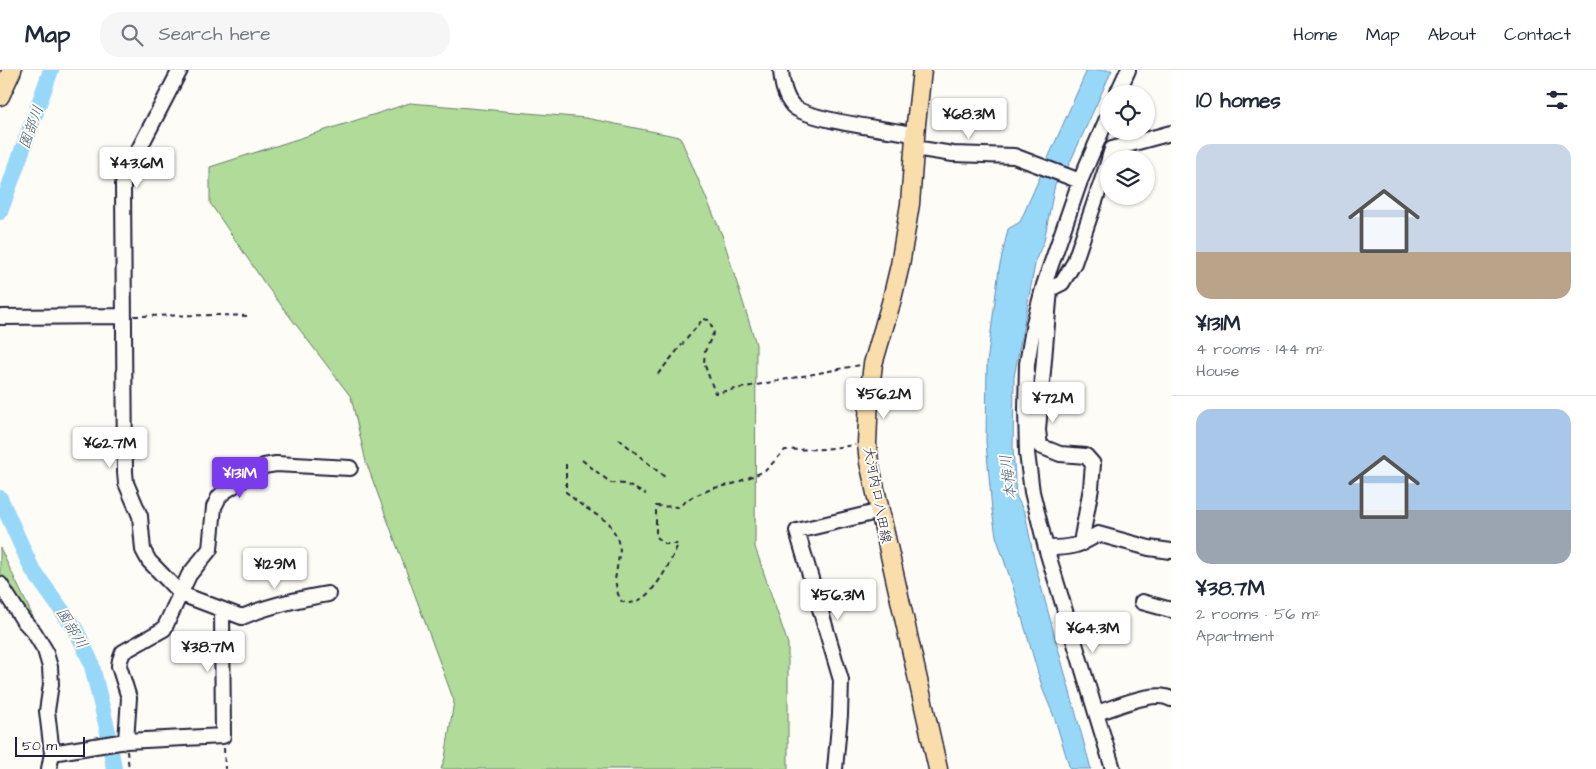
<!DOCTYPE html>
<html lang="en">
<head>
<meta charset="utf-8">
<style>
  :root { --surface:#fff; --page:#f6f6f7; --text:#1f2937; --muted:#747a83; --line:#e0e1e3; --accent:#7c3aed }
  body { margin:0; font-family:"Architects Daughter","Klee One",sans-serif; background:var(--page); color:var(--text); height:100vh; display:flex; flex-direction:column; font-size:19px; white-space:nowrap }
  * { box-sizing:border-box; margin:0 }
  p { font-size:16px; color:var(--muted) }
  .icon { flex:none; width:28px; height:28px; fill:none; stroke:currentColor; stroke-width:2; stroke-linecap:round; stroke-linejoin:round }
  .map { position:relative; flex:1; overflow:hidden }
  .sheet { display:flex; flex-direction:column; background:var(--surface); width:425px }
  .sheet>* { flex:none }
  .controls { position:absolute; left:1100px; top:15px; display:grid; gap:10px }
  .controls a { display:grid; place-items:center; width:55px; height:55px; border-radius:50%; background:var(--surface); box-shadow:0 1px 4px #0004; font-size:25px }
  .scale { position:absolute; left:15px; bottom:12px; width:70px; box-sizing:border-box; padding-left:5px; border:2px solid #22223b; border-top:0; font-size:14px; line-height:18px; white-space:nowrap; color:#22223b; -webkit-text-stroke:4px #fdfcf7; paint-order:stroke }
  .price { position:absolute; translate:-50% -42px; padding:0 11px; border-radius:5px; background:#fff; color:#222; font-size:16px; line-height:32px; filter:drop-shadow(0 1px 2px #0008) }
  .price::after { content:''; position:absolute; left:50%; top:30px; width:15px; height:11px; margin-left:-8px; background:inherit; clip-path:polygon(0 0,100% 0,50% 100%) }
  .price.current { background:var(--accent); color:#fff }
  ul { padding:0; list-style:none }
  li { display:grid; align-content:center; gap:10px; height:265px; padding:0 25px }
  li+li { border-top:1px solid var(--line) }
  li span { display:grid; place-items:center; height:155px; border-radius:15px; color:#555 }
  li>.icon { margin-inline-start:auto }
  span .icon { width:90px; height:90px; fill:#fffc; stroke-width:1 }
  li b { font-size:21px }
  h2 { display:flex; justify-content:space-between; align-items:center; height:60px; padding:0 25px; font-size:21px }
  header { display:flex; align-items:center; gap:30px; box-sizing:border-box; height:70px; padding:0 25px; background:var(--surface); border-bottom:1px solid var(--line) }
  header strong { font-size:24px }
  nav { display:flex; gap:28px; margin-inline-start:auto; font-size:18px }
  .search { width:350px; height:45px; background:var(--page); display:flex; align-items:center; gap:12px; box-sizing:border-box; padding:0 18px; border-radius:20px; color:var(--muted); font-size:19px }
  main { display:flex; flex:1; min-height:0 }
  .map>svg:first-child { display:block }
  .green { fill:#b1db99; stroke:#6a7e6a }
  .water { fill:#97d8f9; stroke:#688fad }
  .lines { fill:none; stroke-linecap:round; stroke-linejoin:round }
  .river { stroke:#97d8f9; stroke-width:16 }
  .minor-casing { stroke:#22223b; stroke-width:18 }
  .major-casing { stroke:#22223b; stroke-width:21 }
  .path { stroke:#22223b; stroke-width:2; stroke-dasharray:5 4; stroke-linecap:butt }
  .minor { stroke:#fdfcf7; stroke-width:14 }
  .major { stroke:#f9ddab; stroke-width:18 }
  .labels { text-anchor:middle; stroke-width:4; stroke-linejoin:round; paint-order:stroke }
  .street-label { font-size:14px; fill:#22223b; stroke:#fdfcf7 }
  .water-label { font-size:15px; font-style:italic; fill:#455974; stroke:#fdfcf7 }
</style>
</head>
<body>
<header>
<strong>Map</strong>
<div class="search"><svg class="icon" aria-label="search" viewBox="0 0 24 24"><circle cx="10" cy="10" r="6"/><path d="M15 15l6 6"/></svg>Search here</div>
<nav><a>Home</a><a>Map</a><a>About</a><a>Contact</a></nav>
</header>
<main>
<div class="map">
<svg width="1171" height="699" viewBox="0 0 1171 699">
  <rect width="100%" height="100%" fill="#fdfcf7"/>
  <filter id="ink" filterUnits="userSpaceOnUse"><feTurbulence type="fractalNoise" baseFrequency=".02" numOctaves="2"/><feDisplacementMap in="SourceGraphic" scale="10" xChannelSelector="R" yChannelSelector="G"/><feConvolveMatrix kernelMatrix="1 2 1 2 8 2 1 2 1" color-interpolation-filters="sRGB"/></filter>
  <g filter="url(#ink)">
    <path class="green" d="M410,33L586,48L680,67L722,165L756,274L755,477L788,574V699H441L445,688L454,631L366,392L351,327L265,214L210,133V97Z
      M0,478L35,551L29,552L0,505Z"/>
    <path class="water" d="M1087,0H1112L1067,99L1055,114L1044,171L1036,189L1014,307L1013,378L1016,426L1025,443L1035,494L1091,699H1070L1055,649L1043,620L1013,517L996,466L992,440L986,372L987,293L999,199L1008,159L1020,152Z"/>
    <g class="lines">
      <path class="river" d="M0,142L51,0
        M0,428L32,499L76,560L91,592L108,662L114,699"/>
      <defs>
        <path id="minor" d="M180,0L124,108L123,115L125,402L126,413L140,446L143,480L149,491L181,524L242,547C270,535 298,529 328,524
          M781,0C782,13 784,26 793,36C807,50 884,59 907,63L915,67
          M1117,24L1128,0
          M1109,44L1080,111L1044,215L1034,253L1027,294L1026,339L1027,383L1032,422L1046,478L1113,699
          M914,78L953,84L1014,86L1080,111
          M1109,89L1112,79L1171,63
          M1048,218L1050,219L1038,360L1040,376L1060,384L1086,386L1093,394L1091,418L1082,467L1083,473
          M1050,219L1062,213L1074,193L1109,90
          M0,247L124,246
          M1046,478C1070,478 1077,477 1098,464L1149,478L1171,481
          M0,514L23,550L34,562L45,580L50,597L51,614L47,641L52,683L49,699
          M1142,532L1171,540
          M1096,643C1115,638 1154,619 1171,629
          M126,671L129,628L119,596L120,590L123,582L164,559L189,505L210,479L214,437L219,427L224,422L264,396L276,394L350,398
          M52,683L126,671L223,666L222,541
          M835,699L840,645L841,610L797,461L881,441"/>
        <path id="major" d="M922,0L916,54L910,134L900,195L891,233L873,294L869,326L867,374L869,392L938,699
          M0,26L12,0"/>
      </defs>
      <use href="#minor" class="minor-casing"/>
      <use href="#major" class="major-casing"/>
      <path class="path" d="M134,246L219,245L250,246
        M658,304L703,249L709,250L714,262L705,281L704,293L715,323L860,295
        M619,369L666,408
        M582,390L611,413L625,414L646,424
        M566,394V422L580,434L609,453L617,467L620,480L615,510L618,524L622,532C624,532 627,533 629,533C652,532 671,492 678,474H665L656,466V436L678,437L692,427L714,418L733,414L765,401L785,380L824,379L855,375
        M224,678L225,699
        M127,681L129,699"/>
      <use href="#minor" class="minor"/>
      <use href="#major" class="major"/>
    </g>
  </g>
  <g class="labels">
    <g class="street-label">
      <text transform="translate(878 425) rotate(79)" y="5">大河内口八田線</text>
    </g>
    <g class="water-label">
      <text transform="translate(31 57) rotate(-70)" y="5">園部川</text>
      <text transform="translate(1008 407) rotate(-97)" y="5">本梅川</text>
      <text transform="translate(72 558) rotate(59)" y="5">園部川</text>
    </g>
  </g>
</svg>
<div class="controls">
<a><svg class="icon" aria-label="locate" viewBox="0 0 24 24"><circle cx="12" cy="12" r="6"/><path d="M12 2v4M12 18v4M2 12h4M18 12h4"/></svg></a>
<a><svg class="icon" aria-label="layers" viewBox="0 0 24 24"><path d="M12 4l9 5-9 5-9-5zM3 14l9 5 9-5"/></svg></a>
</div>
<div class="scale">50 m</div>
<b class="price" style="left:969px;top:70px">¥68.3M</b>
<b class="price" style="left:137px;top:119px">¥43.6M</b>
<b class="price" style="left:884px;top:350px">¥56.2M</b>
<b class="price" style="left:1053px;top:354px">¥72M</b>
<b class="price" style="left:110px;top:399px">¥62.7M</b>
<b class="price current" style="left:240px;top:429px">¥131M</b>
<b class="price" style="left:275px;top:520px">¥129M</b>
<b class="price" style="left:838px;top:551px">¥56.3M</b>
<b class="price" style="left:1093px;top:584px">¥64.3M</b>
<b class="price" style="left:208px;top:603px">¥38.7M</b>
</div>
<section class="sheet">
<h2>10 homes<svg class="icon" aria-label="filters" viewBox="0 0 24 24"><path d="M4 7h16M4 17h16"/><circle cx="9" cy="7" r="2"/><circle cx="15" cy="17" r="2"/></svg></h2>
<ul>
<li><span style="background:linear-gradient(#c9d6e8 70%,#b9a48a 0)"><svg class="icon" aria-label="home" viewBox="0 0 24 24"><path d="M3 11l9-7 9 7M6 9v11h12V9"/></svg></span><div><b>¥131M</b><p>4 rooms · 144 m²</p><p>House</p></div></li>
<li><span style="background:linear-gradient(#a9c7e8 65%,#9aa5b1 0)"><svg class="icon" aria-label="home" viewBox="0 0 24 24"><path d="M3 11l9-7 9 7M6 9v11h12V9"/></svg></span><div><b>¥38.7M</b><p>2 rooms · 56 m²</p><p>Apartment</p></div></li>
</ul>
</section>
</main>
</body>
</html>
